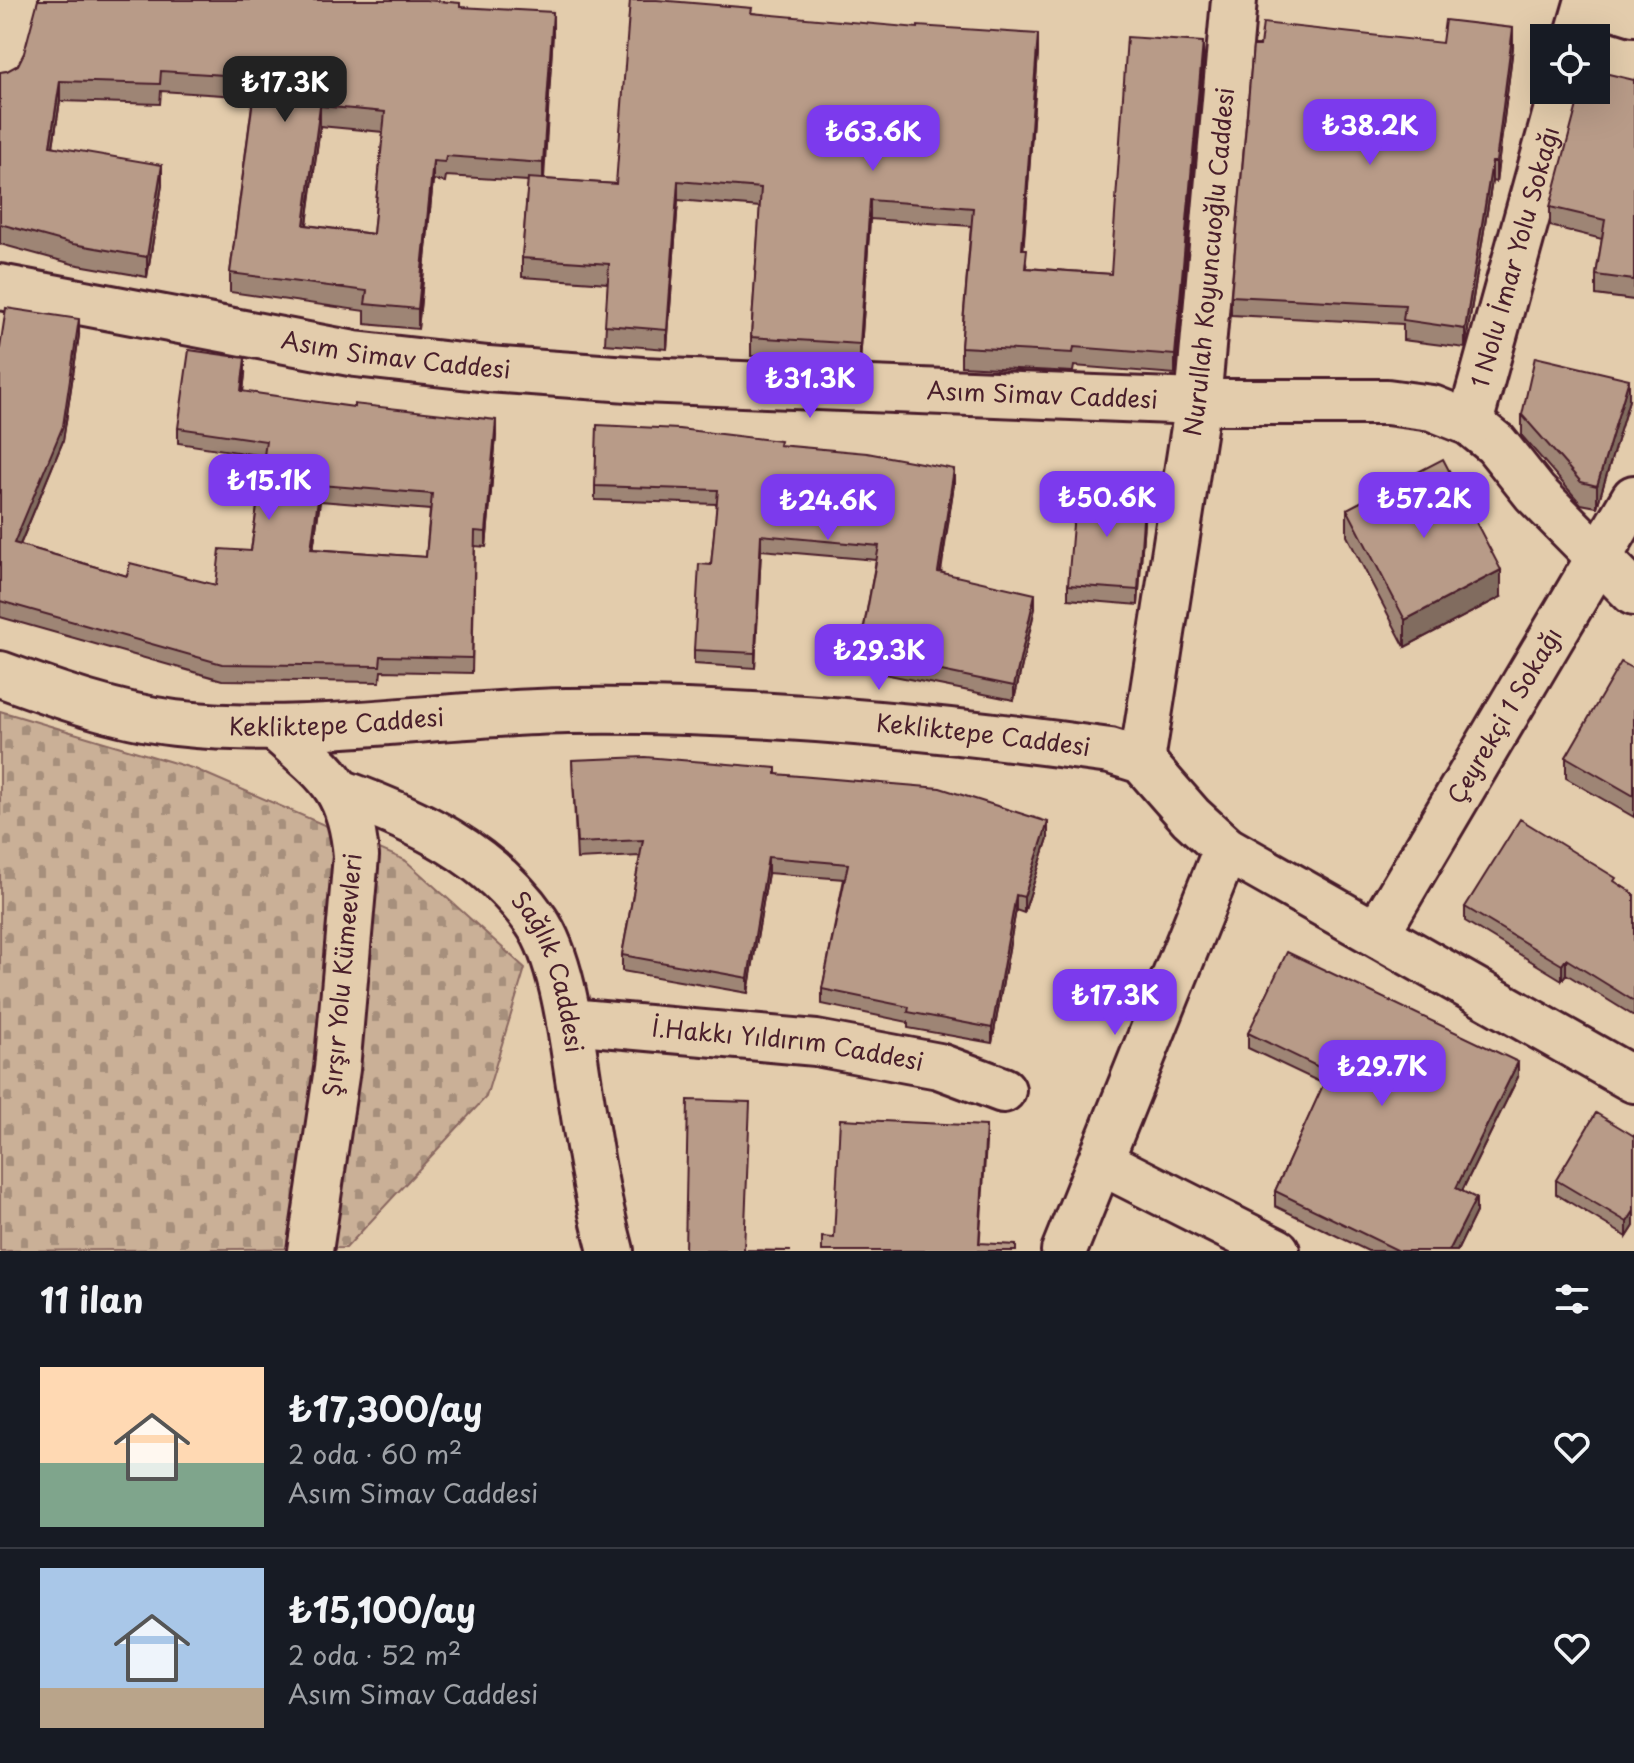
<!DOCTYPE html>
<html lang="tr">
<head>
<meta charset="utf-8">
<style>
  :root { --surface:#171b24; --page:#242831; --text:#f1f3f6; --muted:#9ea1a6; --line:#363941; --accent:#7c3aed }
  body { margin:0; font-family:"Playpen Sans",sans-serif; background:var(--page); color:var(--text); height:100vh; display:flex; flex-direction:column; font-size:30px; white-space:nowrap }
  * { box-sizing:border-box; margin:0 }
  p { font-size:26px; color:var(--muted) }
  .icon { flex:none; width:44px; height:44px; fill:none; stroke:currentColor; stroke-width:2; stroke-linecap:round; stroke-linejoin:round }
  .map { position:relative; height:1251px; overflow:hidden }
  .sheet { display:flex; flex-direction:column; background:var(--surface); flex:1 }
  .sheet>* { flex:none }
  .fabs { position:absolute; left:1530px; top:24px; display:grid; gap:16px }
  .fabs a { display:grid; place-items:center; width:80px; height:80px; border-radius:0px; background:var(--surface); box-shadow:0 8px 32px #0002; font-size:40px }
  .price { position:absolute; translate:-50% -68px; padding:0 18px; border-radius:16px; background:var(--accent); color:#fff; font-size:26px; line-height:52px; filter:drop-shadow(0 2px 4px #0008) }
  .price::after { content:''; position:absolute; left:50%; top:48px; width:24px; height:18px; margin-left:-12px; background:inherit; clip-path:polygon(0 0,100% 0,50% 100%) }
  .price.selected { background:#222; color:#fff }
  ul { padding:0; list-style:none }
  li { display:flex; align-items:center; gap:24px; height:200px; padding:0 40px }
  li+li { border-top:2px solid var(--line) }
  li span { display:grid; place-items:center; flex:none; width:224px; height:160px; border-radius:0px; color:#555 }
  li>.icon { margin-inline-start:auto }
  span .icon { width:96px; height:96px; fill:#fffc; stroke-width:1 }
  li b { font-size:34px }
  h2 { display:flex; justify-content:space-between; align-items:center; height:96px; padding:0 40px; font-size:34px }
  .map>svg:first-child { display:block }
  .cemetery { fill:url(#cemetery-stones); stroke:#8a6861; stroke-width:2 }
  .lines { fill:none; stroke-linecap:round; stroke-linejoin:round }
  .minor-casing { stroke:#4a1f2b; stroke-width:50 }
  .major-casing { stroke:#4a1f2b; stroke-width:50 }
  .minor { stroke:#e3ccac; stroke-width:44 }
  .major { stroke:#e3ccac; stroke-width:44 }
  .wall { fill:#9e8575; stroke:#4a1f2b; stroke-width:2; fill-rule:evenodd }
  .shaded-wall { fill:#816c5f; stroke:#4a1f2b; stroke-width:2 }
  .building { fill:#b89b88; stroke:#4a1f2b; stroke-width:2; fill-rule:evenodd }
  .labels { text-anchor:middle; stroke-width:8; stroke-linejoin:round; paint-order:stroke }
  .street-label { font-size:24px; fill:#4a1f2b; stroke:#e3ccac }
</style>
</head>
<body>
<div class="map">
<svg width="1634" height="1251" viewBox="0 0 1634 1251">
  <defs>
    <pattern id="cemetery-stones" width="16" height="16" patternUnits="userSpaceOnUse" patternTransform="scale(2)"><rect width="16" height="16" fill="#cab097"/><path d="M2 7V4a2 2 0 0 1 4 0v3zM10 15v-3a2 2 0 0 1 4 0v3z" fill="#a68f7b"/></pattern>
  </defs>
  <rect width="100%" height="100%" fill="#e3ccac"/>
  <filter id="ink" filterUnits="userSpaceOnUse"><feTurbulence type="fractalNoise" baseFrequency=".0125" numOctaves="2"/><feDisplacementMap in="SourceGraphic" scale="16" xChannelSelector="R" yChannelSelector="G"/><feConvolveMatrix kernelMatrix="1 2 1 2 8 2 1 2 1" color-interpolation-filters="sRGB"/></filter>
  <g filter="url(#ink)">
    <path class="cemetery" d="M0,711L195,769L405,860L525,968L486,1097L346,1248L0,1251Z"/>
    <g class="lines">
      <defs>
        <g id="minor">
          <path d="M1577,38L1588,0"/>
          <path d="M0,67L15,0"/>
          <path id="s1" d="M0,287L355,354L488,369L642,380L1198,402H1387L1432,408L1470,423L1496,444L1535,493L1634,593"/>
          <path id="s2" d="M1470,423L1562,90"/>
          <path id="s3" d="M0,674C55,694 116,716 175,723C305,738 437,713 567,711C748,708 932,726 1110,751L1142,761L1191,817L1226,849L1634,1080"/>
          <path d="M275,728C325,772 350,785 356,856L337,1069L310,1251"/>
          <path id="s4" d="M1142,761L1198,402L1234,0"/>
          <path id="s5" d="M343,793C417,820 489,853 536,921C562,958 571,1033 578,1078C587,1136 596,1194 611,1251"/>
          <path id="s6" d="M1377,933L1634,498"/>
          <path id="s7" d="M569,1021L816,1043L939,1066L1003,1090"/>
          <path d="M1101,1162L1277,1251"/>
          <path d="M1064,1251L1226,849"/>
        </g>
        <path id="major" d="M1592,0L1634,13"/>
      </defs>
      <use href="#minor" class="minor-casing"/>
      <use href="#major" class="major-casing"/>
      <use href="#minor" class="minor"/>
      <use href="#major" class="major"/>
    </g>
    <path class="wall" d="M460,7L553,32L544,179L616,184L752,13L1038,53L1023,249L1027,268L1111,274L1203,61L1175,374L1074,366L1073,372L961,366V347L971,226L870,219L860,363L751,356V337L760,207L678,200L667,349L605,344L608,283L522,277V258L528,181L446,176L445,182L433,180L418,329L365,324V311L230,292V273L253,97L161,91L160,104L60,101L53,146L162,185L147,277L73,264L0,244V72ZM320,126L383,132L373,234L307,225Z
      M1442,43L1513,47L1496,182L1492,181L1465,348L1403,340V324L1231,315V296Z
      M1634,80V300L1596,295V275L1602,239L1550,226V207Z
      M79,335L63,441L20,545L127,576L216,585L251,551L264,456L178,443V428L245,374L243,392L496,436L486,547L475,546L472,673L381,671L380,682L222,680L0,617V348ZM320,501L430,510L426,557L313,549Z
      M1629,400L1597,507L1581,504L1522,436V415Z
      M780,446L954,484L941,572L1035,608L1014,700L859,669V654L876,560L761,550L755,668L694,664V650L711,565L717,504L595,500V486Z
      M1145,507L1138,605L1068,599V585Z
      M1347,509L1501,597L1405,647L1347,536Z
      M1634,669V817L1566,778V757Z
      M572,760L776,774L1048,838L1024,913L1016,910L992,1043L908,1028V1022L822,1004V989L844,879L768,873L748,993L622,971V955L640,856L577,859Z
      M1616,883L1634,894V1016L1566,974L1562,980L1465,921V907Z
      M1248,1033L1518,1077L1462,1191L1476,1212L1457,1251H1368L1275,1206V1191L1324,1084L1248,1048Z
      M1634,1136V1226L1627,1237L1556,1194V1180Z"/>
    <path class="shaded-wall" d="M553,12V32L543,182V163Z
      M1513,28V47L1496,182V162Z
      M1038,34V53L1022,268V249Z
      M1203,42V61L1175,374V355Z
      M60,81V101L50,166V146Z
      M320,106V126L304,245V225Z
      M433,161V180L418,329V309Z
      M1492,162V181L1465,348V329Z
      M162,165V185L147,277V257Z
      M678,181V200L667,349V330Z
      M870,200V219L860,363V344Z
      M79,319V335L63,441L14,559V543Z
      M245,358V374L241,407V391Z
      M1629,379V400L1597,507V486Z
      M496,420V436L486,547V532Z
      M954,469V484L938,587V572Z
      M320,485V501L311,564V549Z
      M1145,492V507L1138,605V590Z
      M761,535V550L755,668V653Z
      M1501,570V597L1405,647V620Z
      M1035,594V608L1014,700V686Z
      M1048,822V838L1024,913V897Z
      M768,857V873L748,993V978Z
      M1016,895V910L992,1043V1028Z
      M1566,959V974L1562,980V965Z
      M1518,1062V1077L1456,1203V1188Z
      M986,1126V1143L979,1251Z
      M1476,1198V1212L1457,1251H1449Z
      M1634,1211V1226L1627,1237V1222Z"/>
    <path class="building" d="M38,0H426L460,3V7L553,12L543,163L446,156L445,162L433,161L418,309L365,304L367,291L230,273L256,77L161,71L160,84L60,81L50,146L162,165L147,257L73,244L0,224V72L7,71L18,65L24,53ZM320,106L385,112L373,234L304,225Z
      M630,0H657L752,8L751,13L918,28V26L1038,34L1022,249H1027L1025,268L1111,274L1127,37L1203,42L1175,355L1074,347L1073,353L961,347L973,208L870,200L860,344L751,337L761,188L678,181L667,330L605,325L609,264L522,258L528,178L616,184Z
      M1445,20L1513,28L1496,162H1492L1465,329L1403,320L1405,305L1231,296L1253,46H1260L1263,23L1442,43Z
      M1596,71L1634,80V280L1596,275L1605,220L1550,207L1581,90H1596Z
      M6,308L79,319L63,426L14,543L127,576L130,563L216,585L220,549L251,551L266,441L178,428L189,350L245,358L241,391L354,407V404L496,420L486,532L475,531L472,658L381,656L380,666L222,664L0,601V348ZM320,485L432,494L426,557L311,549Z
      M1535,357L1629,379L1597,486L1581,482L1522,415Z
      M597,425L679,429L780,441L779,445L867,453L954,469L938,572L1035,594L1014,686L859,654L879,546L761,535L755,653L694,650L699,564L711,565L718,490L595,486Z
      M1443,459L1501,570L1405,620L1347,509Z
      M1076,488L1145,492L1138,590L1068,585Z
      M1621,662L1634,669V796L1566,757Z
      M645,757L776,768V774L940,788L1048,822L1024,897L1016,895L992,1028L908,1012L909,1007L822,989L848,864L768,857L748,978L622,955L643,840L577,843L572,760Z
      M1520,819L1616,878L1614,881L1634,894V1001L1566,959L1562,965L1465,907Z
      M1287,952L1518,1062L1456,1188L1476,1198L1449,1251H1399L1275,1191L1329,1072L1248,1033Z
      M688,1100L750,1102L744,1250L791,1251H685Z
      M1596,1113L1634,1136V1211L1627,1222L1556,1180Z
      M840,1119L986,1126L979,1243L1016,1245V1251H822V1237L834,1238Z"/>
  </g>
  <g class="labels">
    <g class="street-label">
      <text dy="8" stroke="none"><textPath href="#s2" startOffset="172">1 Nolu İmar Yolu Sokağı</textPath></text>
      <text dy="8" stroke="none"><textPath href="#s4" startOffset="504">Nurullah Koyuncuoğlu Caddesi</textPath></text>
      <text dy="8" stroke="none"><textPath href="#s1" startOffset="402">Asım Simav Caddesi</textPath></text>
      <text dy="8" stroke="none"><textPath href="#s1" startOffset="1050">Asım Simav Caddesi</textPath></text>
      <text dy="8" stroke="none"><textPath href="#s6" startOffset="252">Çeyrekçi 1 Sokağı</textPath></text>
      <text dy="8" stroke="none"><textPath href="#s3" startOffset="344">Kekliktepe Caddesi</textPath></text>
      <text dy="8" stroke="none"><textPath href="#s3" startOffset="992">Kekliktepe Caddesi</textPath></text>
      <text dy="8" stroke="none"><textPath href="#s5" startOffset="288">Sağlık Caddesi</textPath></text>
      <text transform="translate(343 975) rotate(-85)" y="8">Şırşır Yolu Kümeevleri</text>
      <text dy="8" stroke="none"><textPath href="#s7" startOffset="220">İ.Hakkı Yıldırım Caddesi</textPath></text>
    </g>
  </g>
</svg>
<div class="fabs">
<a><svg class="icon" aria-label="locate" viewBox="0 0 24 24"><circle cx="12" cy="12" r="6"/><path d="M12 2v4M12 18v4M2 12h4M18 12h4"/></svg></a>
</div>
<b class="price selected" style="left:285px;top:124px">₺17.3K</b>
<b class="price" style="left:1370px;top:167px">₺38.2K</b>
<b class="price" style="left:873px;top:173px">₺63.6K</b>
<b class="price" style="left:810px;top:420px">₺31.3K</b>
<b class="price" style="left:269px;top:522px">₺15.1K</b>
<b class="price" style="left:1107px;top:539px">₺50.6K</b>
<b class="price" style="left:1424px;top:540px">₺57.2K</b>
<b class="price" style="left:828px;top:542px">₺24.6K</b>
<b class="price" style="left:879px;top:692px">₺29.3K</b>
<b class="price" style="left:1115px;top:1037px">₺17.3K</b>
<b class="price" style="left:1382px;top:1108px">₺29.7K</b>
</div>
<section class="sheet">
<h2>11 ilan<svg class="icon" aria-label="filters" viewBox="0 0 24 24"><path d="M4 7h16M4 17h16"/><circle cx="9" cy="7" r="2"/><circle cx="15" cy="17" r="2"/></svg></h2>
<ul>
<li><span style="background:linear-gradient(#ffd9b3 60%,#7fa58c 0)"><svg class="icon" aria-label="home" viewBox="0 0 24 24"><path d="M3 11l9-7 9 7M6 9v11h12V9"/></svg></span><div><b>₺17,300/ay</b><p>2 oda · 60 m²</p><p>Asım Simav Caddesi</p></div><svg class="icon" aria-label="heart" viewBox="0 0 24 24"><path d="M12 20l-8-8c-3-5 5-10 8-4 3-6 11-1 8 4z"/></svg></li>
<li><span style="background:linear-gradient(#a9c7e8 75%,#b9a48a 0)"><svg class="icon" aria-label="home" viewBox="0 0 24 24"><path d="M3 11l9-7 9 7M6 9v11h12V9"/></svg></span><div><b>₺15,100/ay</b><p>2 oda · 52 m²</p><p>Asım Simav Caddesi</p></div><svg class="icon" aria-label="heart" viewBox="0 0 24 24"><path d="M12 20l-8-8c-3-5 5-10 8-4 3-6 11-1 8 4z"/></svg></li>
</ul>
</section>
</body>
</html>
